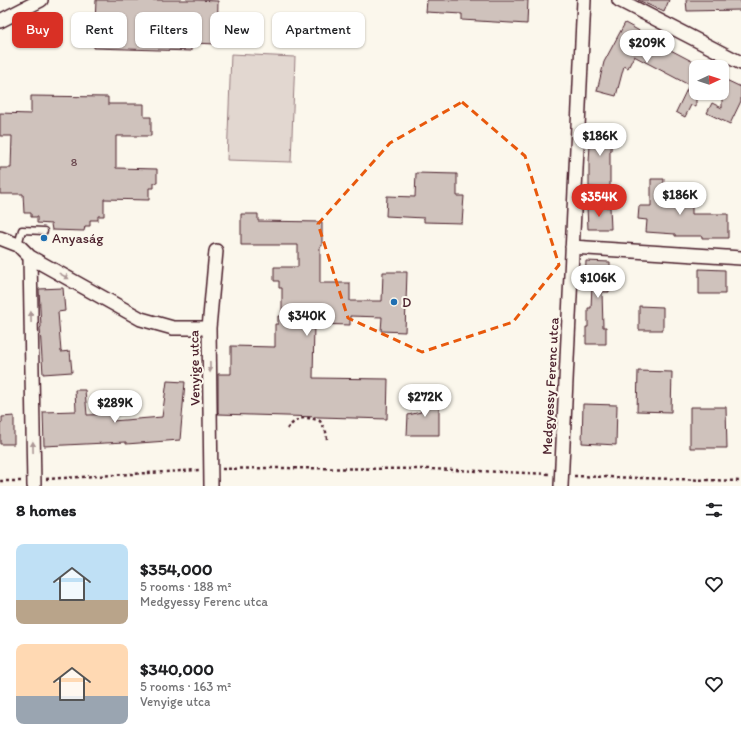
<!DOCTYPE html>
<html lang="en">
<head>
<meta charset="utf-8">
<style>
  :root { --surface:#fff; --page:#f2f2f2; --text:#202124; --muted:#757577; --accent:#d93025 }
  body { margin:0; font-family:Itim,sans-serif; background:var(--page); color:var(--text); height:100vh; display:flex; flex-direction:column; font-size:15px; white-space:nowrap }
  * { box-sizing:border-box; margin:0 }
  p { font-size:13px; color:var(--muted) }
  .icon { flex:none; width:22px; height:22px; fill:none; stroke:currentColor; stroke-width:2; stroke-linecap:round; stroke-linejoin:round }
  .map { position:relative; height:486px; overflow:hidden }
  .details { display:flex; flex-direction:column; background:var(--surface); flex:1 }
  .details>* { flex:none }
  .hud { position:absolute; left:12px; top:12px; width:400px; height:36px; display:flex; gap:8px }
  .needle { width:26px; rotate:87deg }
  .controls { position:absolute; left:689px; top:60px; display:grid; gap:8px }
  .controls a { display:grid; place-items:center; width:40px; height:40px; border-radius:8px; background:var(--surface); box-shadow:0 1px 3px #0004; font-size:20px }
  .price { position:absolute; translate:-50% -34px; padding:0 9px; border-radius:14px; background:#fff; color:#222; font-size:13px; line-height:26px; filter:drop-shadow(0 1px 2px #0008) }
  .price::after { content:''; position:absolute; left:50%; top:24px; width:12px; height:9px; margin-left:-6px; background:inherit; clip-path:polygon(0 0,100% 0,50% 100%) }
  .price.active { background:var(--accent); color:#fff }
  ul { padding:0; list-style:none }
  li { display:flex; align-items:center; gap:12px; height:100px; padding:0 16px }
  li span { display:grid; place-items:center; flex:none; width:112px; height:80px; border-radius:8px; color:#555 }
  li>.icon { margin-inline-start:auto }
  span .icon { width:48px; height:48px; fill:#fffc; stroke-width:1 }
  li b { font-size:17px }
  h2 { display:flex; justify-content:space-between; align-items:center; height:48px; padding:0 16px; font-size:17px }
  .pill { padding:0 14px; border-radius:8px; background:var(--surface); box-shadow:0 1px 3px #0004; font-size:14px; line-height:36px }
  .pill.active { background:var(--accent); color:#fff }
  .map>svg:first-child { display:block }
  .green { fill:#e2d7d0; stroke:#967b7e }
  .building { fill:#cfc2bc; stroke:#4a1f2b }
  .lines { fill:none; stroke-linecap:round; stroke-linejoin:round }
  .lane-casing { stroke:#4a1f2b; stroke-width:9 }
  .street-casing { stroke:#4a1f2b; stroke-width:16 }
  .path { stroke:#4a1f2b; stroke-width:2.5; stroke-dasharray:3 3; stroke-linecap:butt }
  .lane { stroke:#fbf7ec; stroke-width:6 }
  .street { stroke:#fbf7ec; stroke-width:13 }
  .oneway { fill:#ab9695 }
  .marked { fill:none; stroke:#e8590c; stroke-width:3; stroke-dasharray:8 5; stroke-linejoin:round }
  .poi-dot { fill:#1f6fb2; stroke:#fbf7ec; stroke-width:1.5 }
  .labels { text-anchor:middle; stroke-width:4; stroke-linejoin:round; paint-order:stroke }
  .number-label { font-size:12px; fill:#6b484f }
  .poi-label { font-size:14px; fill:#4a1f2b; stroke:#fbf7ec; text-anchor:start }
  .street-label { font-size:14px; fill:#4a1f2b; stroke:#fbf7ec }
</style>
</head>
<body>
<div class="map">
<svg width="741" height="486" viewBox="0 0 741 486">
  <rect width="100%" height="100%" fill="#fbf7ec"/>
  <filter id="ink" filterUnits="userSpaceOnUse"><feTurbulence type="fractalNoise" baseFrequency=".025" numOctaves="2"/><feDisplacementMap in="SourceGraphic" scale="8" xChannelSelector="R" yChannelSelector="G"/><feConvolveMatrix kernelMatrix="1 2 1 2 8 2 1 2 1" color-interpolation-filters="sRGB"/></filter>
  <g filter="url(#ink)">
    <path class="green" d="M231,54L295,57L291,162L227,160Z"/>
    <path class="building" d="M96,0H197L218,1L217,44L191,43V51L94,48Z
      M427,0H528L527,24L462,20V14L426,12Z
      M638,0H669L664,12Z
      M686,0H741V10L687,11Z
      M625,23L645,34L644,36L703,67H696V107L691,105L685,117L676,112L689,85L634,56L628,68L624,66L616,96L597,91L604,62Z
      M722,78L741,87V101L730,124L707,113L712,103L722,108Z
      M31,96L108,97V104H144V117H151V136H116V168L157,169V183H154V188H149V200L104,199V216H98V220H90V226H85L84,231L52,230L51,224L37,223V217H31V213H24L23,194H0V168H11L12,136H0V113L31,114Z
      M591,127L612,128L611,151H610V188L589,187V162Z
      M416,173L457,174V196H464L462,223L424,222V218L386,216L387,196L415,197Z
      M651,179H664L663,194L692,195V214H728V238H702V236H675V234L646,232L647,220L638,219L639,206H651Z
      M587,207H610L611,229H588Z
      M241,214H258V221L322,222V246H320V283H350V301H382L383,272H407L405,332L381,331L382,317L350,316V325L314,324L313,378L388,379L387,419L218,414V374H231V346L275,347V324H278V316H282V288H279V281H274V267H298V245H241Z
      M586,261L610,262V276H616L615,290L609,289V292H602L603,327H606V344H586V327H588V308H591L592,284H585Z
      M699,269L725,270V294H699Z
      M63,288L65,311L58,312L61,352L70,351L72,372L43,374L40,328L41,327L39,289Z
      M639,306L663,307V330H639Z
      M638,371L672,372L671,412L637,411Z
      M167,381L185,382L180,440L126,444V442L44,446L43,412L76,411L75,390H85L87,415L112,414V421L162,417Z
      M421,395L439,396V435H407L408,415L421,412Z
      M583,404L617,405L616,445L582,443Z
      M690,407H726L727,448H690Z
      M14,416V444H0V423H2V417Z"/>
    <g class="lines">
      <defs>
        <path id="lane" d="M18,245L22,230L44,231"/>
        <path id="street" d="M619,0L741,63
          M0,21L41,0
          M0,238L18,245L30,257L141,319L173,328H209
          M572,247L741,258
          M30,257L34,486
          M211,486L209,328L216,251
          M561,486L584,0"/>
      </defs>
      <use href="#lane" class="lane-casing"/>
      <use href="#street" class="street-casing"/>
      <path class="path" d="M287,429C298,416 305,416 320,421L326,432L327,439
        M222,469L268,468L429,469L549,474
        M574,476L741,481
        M46,479L199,470
        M0,481H21"/>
      <use href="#lane" class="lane"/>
      <use href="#street" class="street"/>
    </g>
    <defs><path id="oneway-solid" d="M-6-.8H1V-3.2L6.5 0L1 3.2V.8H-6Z"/></defs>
    <g class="oneway">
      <use href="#oneway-solid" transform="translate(64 276) rotate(29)"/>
      <use href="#oneway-solid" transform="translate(31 317) rotate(-91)"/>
      <use href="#oneway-solid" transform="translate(210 367) rotate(89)"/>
      <use href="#oneway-solid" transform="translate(33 447) rotate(-91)"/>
    </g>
  </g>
  <path class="marked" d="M462,102L525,156L559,265L513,322L422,352L348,318L318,224L390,143Z"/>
  <g class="poi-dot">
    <circle cx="44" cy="238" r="4"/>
    <circle cx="394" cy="302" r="4"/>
  </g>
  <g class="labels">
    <g class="number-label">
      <text x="74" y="166">8</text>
    </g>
    <g class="poi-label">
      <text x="52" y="243">Anyaság</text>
      <text x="402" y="307">D</text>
    </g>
    <g class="street-label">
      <text transform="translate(194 368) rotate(-91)" y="5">Venyige utca</text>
      <text transform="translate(550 386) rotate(-87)" y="5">Medgyessy Ferenc utca</text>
    </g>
  </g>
</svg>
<div class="controls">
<a><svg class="needle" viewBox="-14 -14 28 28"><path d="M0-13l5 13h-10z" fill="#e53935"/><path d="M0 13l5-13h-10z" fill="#757577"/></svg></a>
</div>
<b class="price" style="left:647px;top:64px">$209K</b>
<b class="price" style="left:600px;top:157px">$186K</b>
<b class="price" style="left:680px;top:216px">$186K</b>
<b class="price active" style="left:599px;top:218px">$354K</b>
<b class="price" style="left:598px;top:299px">$106K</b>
<b class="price" style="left:307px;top:337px">$340K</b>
<b class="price" style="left:425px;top:418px">$272K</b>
<b class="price" style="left:115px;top:424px">$289K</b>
<div class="hud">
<a class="pill active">Buy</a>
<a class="pill">Rent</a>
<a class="pill">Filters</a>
<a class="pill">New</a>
<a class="pill">Apartment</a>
</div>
</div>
<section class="details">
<h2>8 homes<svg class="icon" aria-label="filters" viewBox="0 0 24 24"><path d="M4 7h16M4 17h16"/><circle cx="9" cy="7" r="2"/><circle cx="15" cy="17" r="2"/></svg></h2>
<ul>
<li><span style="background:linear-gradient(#bfe0f5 70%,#b9a48a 0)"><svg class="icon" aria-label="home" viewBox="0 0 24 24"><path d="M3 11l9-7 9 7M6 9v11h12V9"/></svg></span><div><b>$354,000</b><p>5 rooms · 188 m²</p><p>Medgyessy Ferenc utca</p></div><svg class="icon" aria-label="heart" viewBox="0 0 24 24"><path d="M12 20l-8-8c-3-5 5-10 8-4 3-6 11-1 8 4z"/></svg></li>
<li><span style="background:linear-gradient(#ffd9b3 65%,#9aa5b1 0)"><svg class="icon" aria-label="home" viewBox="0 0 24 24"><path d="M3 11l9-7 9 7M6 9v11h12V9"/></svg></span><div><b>$340,000</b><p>5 rooms · 163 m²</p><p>Venyige utca</p></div><svg class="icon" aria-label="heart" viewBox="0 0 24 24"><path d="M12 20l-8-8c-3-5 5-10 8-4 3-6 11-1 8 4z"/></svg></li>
</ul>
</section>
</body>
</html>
